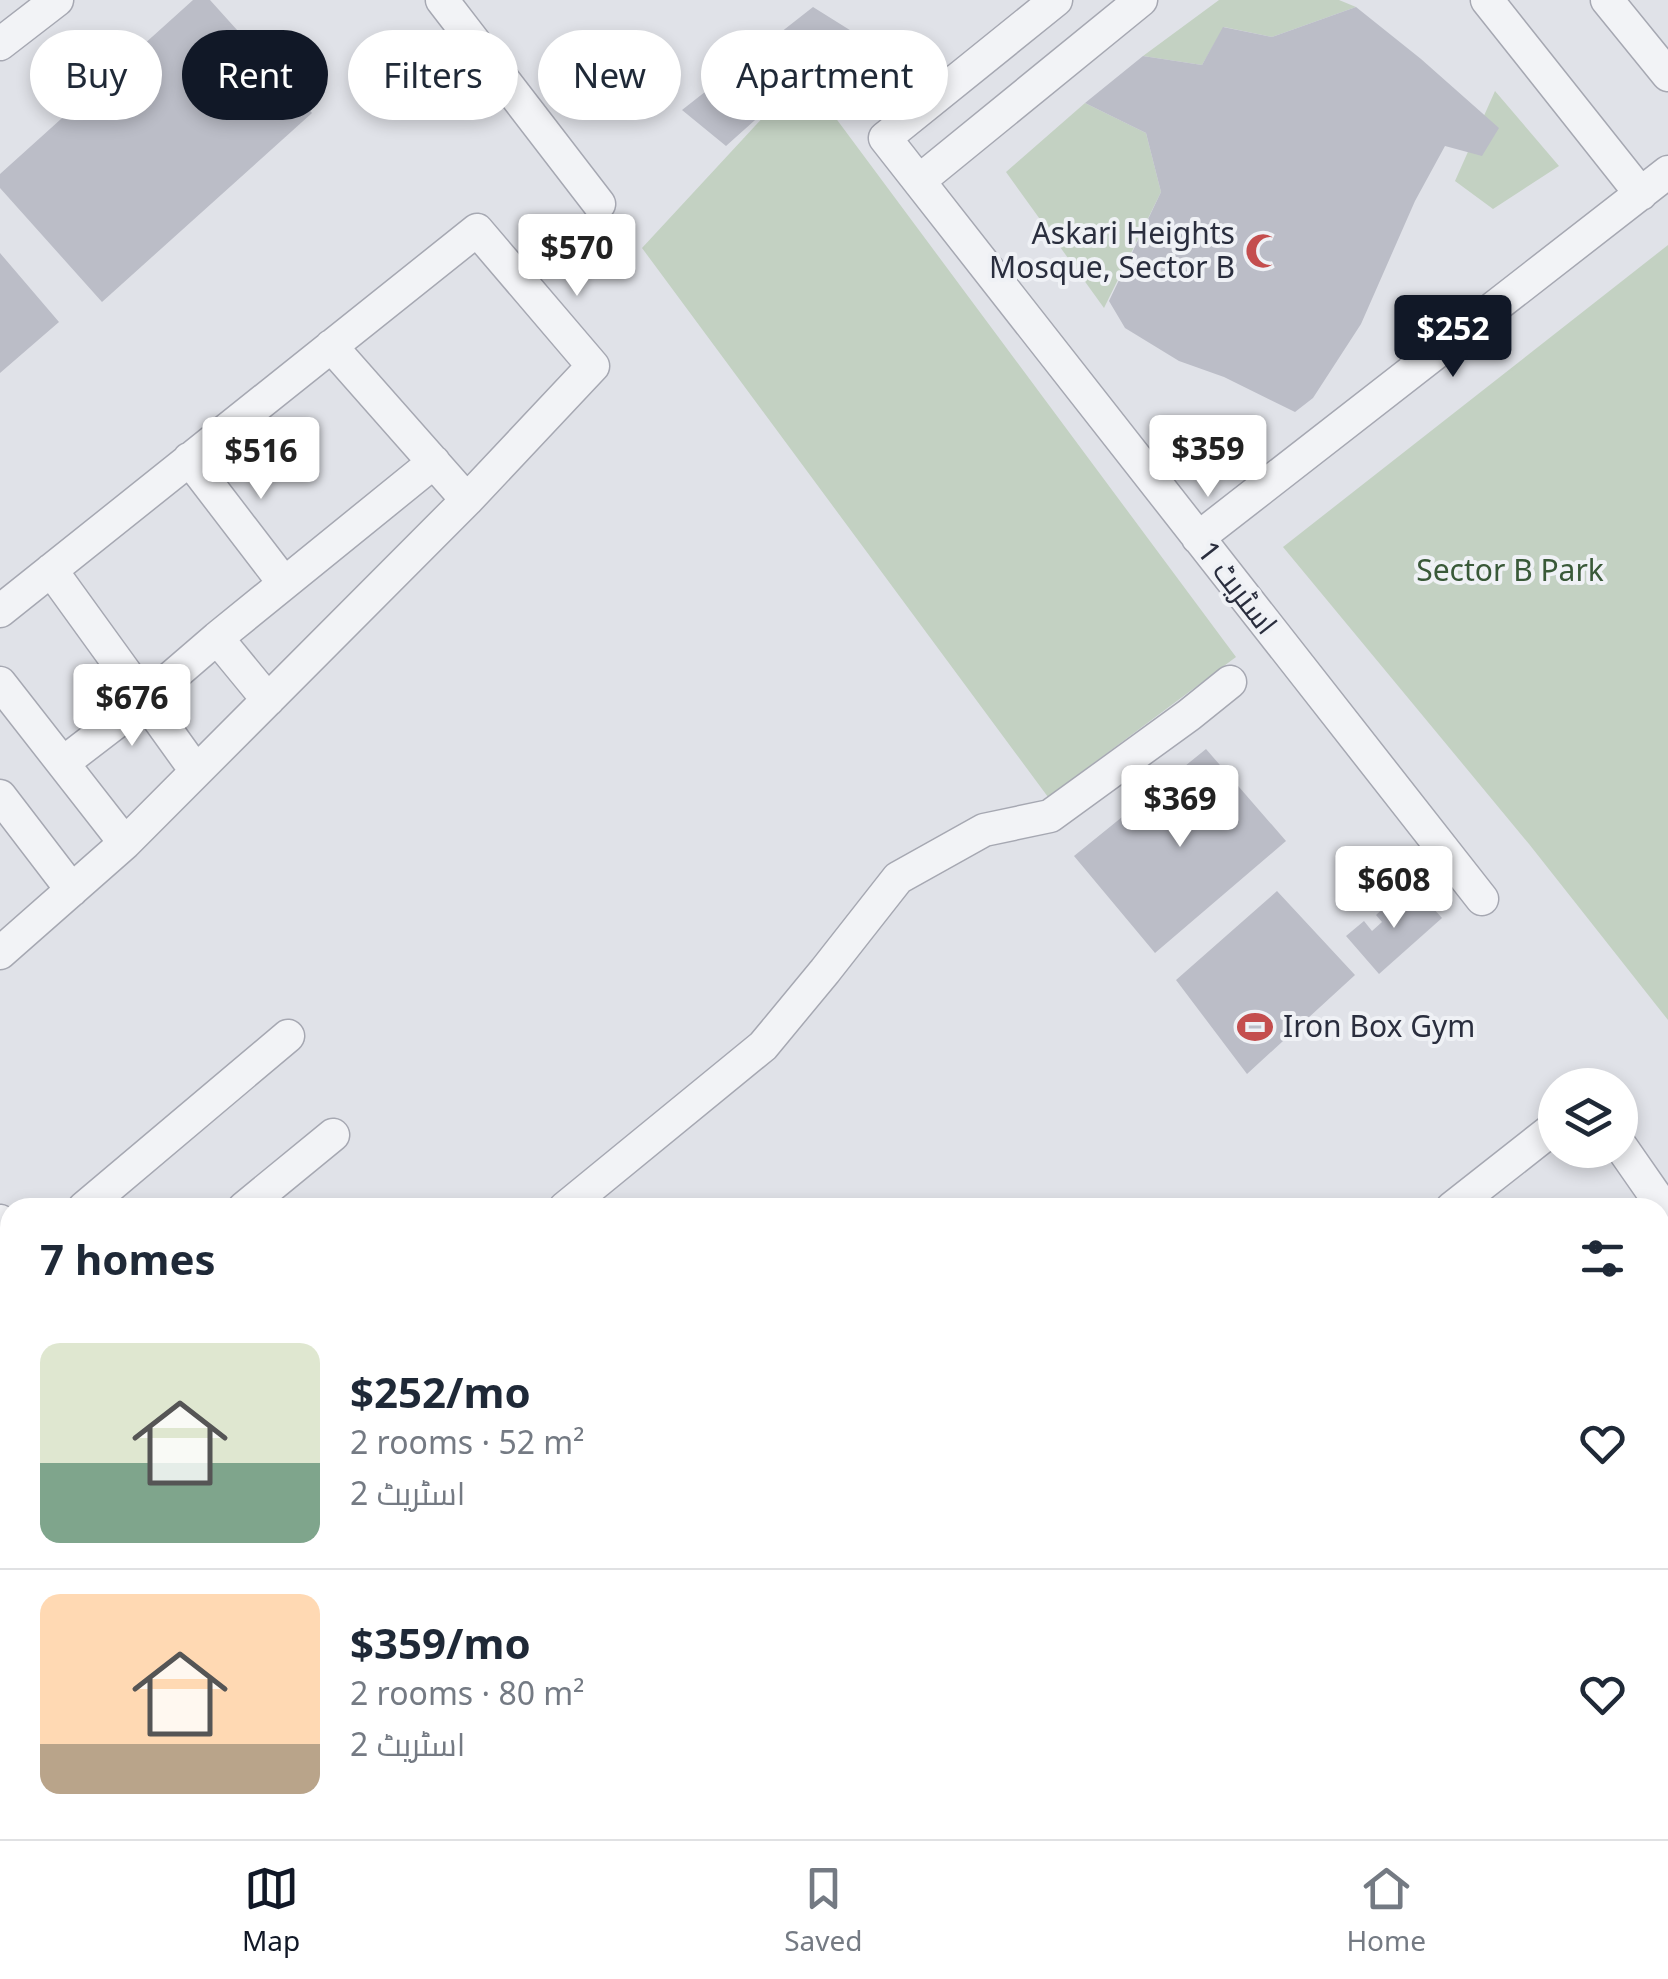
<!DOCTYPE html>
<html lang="en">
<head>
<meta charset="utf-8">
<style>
  :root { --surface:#fff; --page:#f2f2f3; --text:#1f2937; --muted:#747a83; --line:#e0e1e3; --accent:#111827 }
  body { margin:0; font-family:"Noto Sans",Cairo,sans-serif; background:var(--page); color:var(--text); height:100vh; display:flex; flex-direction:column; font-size:38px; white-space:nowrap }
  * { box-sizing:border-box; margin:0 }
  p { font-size:32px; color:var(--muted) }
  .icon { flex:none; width:55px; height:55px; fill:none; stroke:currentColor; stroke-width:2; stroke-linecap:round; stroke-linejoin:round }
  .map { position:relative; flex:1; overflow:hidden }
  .details { position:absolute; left:0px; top:1198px; width:1670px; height:642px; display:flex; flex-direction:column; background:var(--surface); border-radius:30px 30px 0 0; box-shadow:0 5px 15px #0003 }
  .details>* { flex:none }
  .guide { position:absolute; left:30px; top:30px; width:1000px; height:90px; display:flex; gap:20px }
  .tools { position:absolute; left:1538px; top:1068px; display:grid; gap:20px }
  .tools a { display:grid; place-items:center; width:100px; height:100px; border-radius:50%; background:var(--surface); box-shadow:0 5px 15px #0003; font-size:50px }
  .price { position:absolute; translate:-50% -85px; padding:0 22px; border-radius:10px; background:#fff; color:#222; font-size:32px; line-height:65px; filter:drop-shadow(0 2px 5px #0008) }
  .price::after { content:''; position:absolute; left:50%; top:60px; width:30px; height:22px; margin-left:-15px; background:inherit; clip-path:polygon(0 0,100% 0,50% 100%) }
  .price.current { background:var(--accent); color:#fff }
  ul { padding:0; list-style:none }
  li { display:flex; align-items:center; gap:30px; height:250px; padding:0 40px }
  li+li { border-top:2px solid var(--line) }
  li span { display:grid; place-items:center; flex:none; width:280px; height:200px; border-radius:20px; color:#555 }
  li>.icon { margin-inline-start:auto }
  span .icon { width:120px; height:120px; fill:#fffc; stroke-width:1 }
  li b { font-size:42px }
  h2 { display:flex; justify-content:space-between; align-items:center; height:120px; padding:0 40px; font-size:42px }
  .tag { padding:0 35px; border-radius:45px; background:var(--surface); box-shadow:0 5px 15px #0003; font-size:35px; line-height:90px }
  .tag.current { background:var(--accent); color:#fff }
  .tabs { display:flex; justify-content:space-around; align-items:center; height:140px; border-top:2px solid var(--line); background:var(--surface); font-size:28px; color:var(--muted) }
  .tabs a { display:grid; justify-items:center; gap:5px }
  .tabs .current { color:var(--accent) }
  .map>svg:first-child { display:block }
  .green { fill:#c3d1c2 }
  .building { fill:#bbbdc7 }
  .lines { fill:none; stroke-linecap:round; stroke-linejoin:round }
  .minor-casing { stroke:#a6a8b2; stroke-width:35 }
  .minor { stroke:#f2f3f6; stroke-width:32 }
  .labels { text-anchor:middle; stroke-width:8; stroke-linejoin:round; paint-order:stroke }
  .poi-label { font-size:30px; fill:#2a2e3e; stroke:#eff1f5; text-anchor:end }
  .park-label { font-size:30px; fill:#395938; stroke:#eff1f5 }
  .street-label { font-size:30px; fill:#2a2e3e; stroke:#eff1f5 }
</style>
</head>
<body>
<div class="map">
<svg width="1668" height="1839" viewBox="0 0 1668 1839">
  <rect width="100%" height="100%" fill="#e0e2e8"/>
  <path class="green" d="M1219,0H1339L1356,7L1272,37L1224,27L1202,65L1143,56Z
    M803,74L1236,657L1048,797L642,248Z
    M1495,91L1559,166L1493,209L1455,181Z
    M1085,103L1146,133L1161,192L1104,308L1006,172Z
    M1668,245V1020L1529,844L1283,547Z"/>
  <path class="building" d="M193,0H210L312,113L102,302L0,188V174Z
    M813,7L853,32L726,146L682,110Z
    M1356,7L1421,59L1499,128L1482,156L1445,146L1415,201L1361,324L1313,398L1295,412L1224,377L1179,361L1125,328L1109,301L1161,192L1146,133L1085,103L1143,56L1202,65L1223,27L1272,37Z
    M0,253L59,322L0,373Z
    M1206,749L1286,841L1155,953L1074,856Z
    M1417,890L1442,918L1379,974L1346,936L1364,921L1372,931L1382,922L1376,915L1389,903L1394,910Z
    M1277,891L1355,975L1247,1074L1176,980Z
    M1668,1767V1839H1592L1589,1830H1660V1768Z"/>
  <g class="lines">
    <defs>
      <path id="minor" d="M442,0L599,204
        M1056,0L885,138L1482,899
        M1487,0L1641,194
        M1607,0L1668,75
        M0,44L57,0
        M919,181L1141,0
        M331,346L467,500
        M189,459L284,583
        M1198,538L1668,172
        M51,570L145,700L217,638
        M0,611L477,230L593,366L467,500L125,843L0,953
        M0,683L125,843
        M268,700L217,638L434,462
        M63,763L145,700L196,771
        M0,796L72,890
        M1620,1145L1668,1214
        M84,1208L288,1036
        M244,1208L333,1135
        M565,1208L763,1046L825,971L898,878L984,830L1050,816L1189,715L1230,682
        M1452,1208L1555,1127
        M0,1221L10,1233
        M1660,1663L1668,1658
        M0,1672L10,1662
        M463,1830L469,1839
        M784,1830L791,1839
        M1540,1830L1542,1839
        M137,1839L148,1830"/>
    </defs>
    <use href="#minor" class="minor-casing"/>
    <use href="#minor" class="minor"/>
  </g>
  <defs>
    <symbol id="mosque-bare" viewBox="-9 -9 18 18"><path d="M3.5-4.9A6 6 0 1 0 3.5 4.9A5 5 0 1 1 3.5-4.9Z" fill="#c44e4e" stroke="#eff1f5" stroke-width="2.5" paint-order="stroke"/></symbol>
    <symbol id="stadium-bare" viewBox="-9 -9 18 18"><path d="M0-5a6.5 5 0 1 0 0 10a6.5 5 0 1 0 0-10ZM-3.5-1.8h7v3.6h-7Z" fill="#c44e4e" stroke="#eff1f5" stroke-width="2.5" paint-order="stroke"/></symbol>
  </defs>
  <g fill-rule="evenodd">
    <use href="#mosque-bare" x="1238" y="226" width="50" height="50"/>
    <use href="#stadium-bare" x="1230" y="1002" width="50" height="50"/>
  </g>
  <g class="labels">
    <g class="poi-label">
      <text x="1235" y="244">Askari Heights<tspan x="1235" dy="34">Mosque, Sector B</tspan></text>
      <text x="1283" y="1037" text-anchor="start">Iron Box Gym</text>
    </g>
    <g class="park-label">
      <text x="1510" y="581">Sector B Park</text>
    </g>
    <g class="street-label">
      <text transform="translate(1237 588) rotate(52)" y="10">اسٹریٹ 1</text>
    </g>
  </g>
</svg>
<div class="tools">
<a><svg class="icon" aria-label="layers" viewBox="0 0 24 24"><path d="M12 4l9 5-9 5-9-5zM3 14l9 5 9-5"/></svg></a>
</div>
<b class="price" style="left:577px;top:299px">$570</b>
<b class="price current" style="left:1453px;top:380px">$252</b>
<b class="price" style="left:1208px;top:500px">$359</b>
<b class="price" style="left:261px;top:502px">$516</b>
<b class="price" style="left:132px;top:749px">$676</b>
<b class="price" style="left:1180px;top:850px">$369</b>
<b class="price" style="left:1394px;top:931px">$608</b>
<div class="guide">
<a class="tag">Buy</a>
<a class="tag current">Rent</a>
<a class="tag">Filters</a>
<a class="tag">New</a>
<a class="tag">Apartment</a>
</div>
<section class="details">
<h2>7 homes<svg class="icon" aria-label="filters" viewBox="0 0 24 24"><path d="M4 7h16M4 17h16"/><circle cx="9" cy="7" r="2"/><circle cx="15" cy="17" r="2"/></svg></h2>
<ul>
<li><span style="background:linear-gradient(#dfe7d0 60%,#7fa58c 0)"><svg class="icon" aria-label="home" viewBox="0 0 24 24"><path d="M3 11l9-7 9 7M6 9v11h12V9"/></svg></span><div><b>$252/mo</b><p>2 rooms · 52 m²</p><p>اسٹریٹ 2</p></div><svg class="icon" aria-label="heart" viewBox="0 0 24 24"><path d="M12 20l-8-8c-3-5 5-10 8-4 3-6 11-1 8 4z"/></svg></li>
<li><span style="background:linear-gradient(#ffd9b3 75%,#b9a48a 0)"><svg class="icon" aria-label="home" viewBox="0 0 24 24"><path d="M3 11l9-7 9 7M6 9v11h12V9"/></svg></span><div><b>$359/mo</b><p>2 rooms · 80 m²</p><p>اسٹریٹ 2</p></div><svg class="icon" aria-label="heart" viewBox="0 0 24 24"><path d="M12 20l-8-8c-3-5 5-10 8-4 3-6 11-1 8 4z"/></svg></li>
</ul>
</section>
</div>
<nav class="tabs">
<a class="current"><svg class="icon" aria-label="map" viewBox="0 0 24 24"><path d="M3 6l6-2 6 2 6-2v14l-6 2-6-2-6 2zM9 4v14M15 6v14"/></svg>Map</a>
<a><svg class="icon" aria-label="saved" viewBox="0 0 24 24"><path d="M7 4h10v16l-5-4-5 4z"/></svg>Saved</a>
<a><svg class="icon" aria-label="home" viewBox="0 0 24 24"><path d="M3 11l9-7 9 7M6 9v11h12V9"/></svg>Home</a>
</nav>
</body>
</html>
